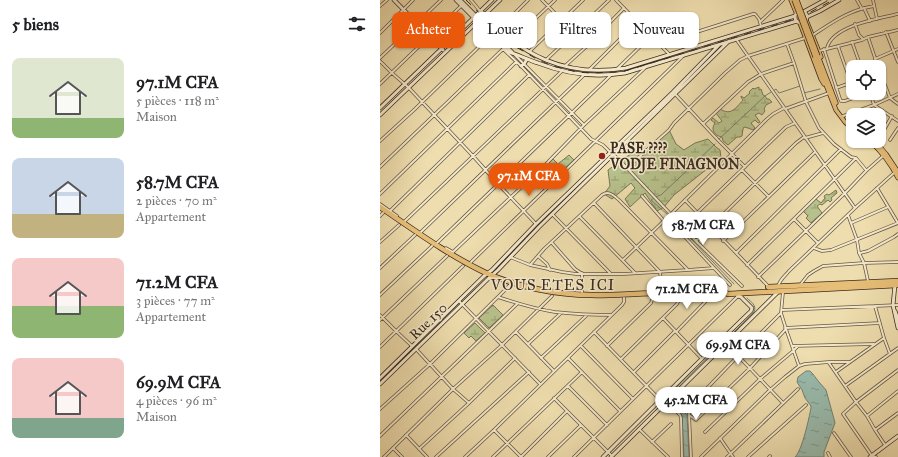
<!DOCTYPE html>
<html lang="fr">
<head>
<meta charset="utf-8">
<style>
  :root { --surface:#fff; --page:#f2f2f2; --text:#202124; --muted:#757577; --accent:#ea580c }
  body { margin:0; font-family:"IM FELL Great Primer",serif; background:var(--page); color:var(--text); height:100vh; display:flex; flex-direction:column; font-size:15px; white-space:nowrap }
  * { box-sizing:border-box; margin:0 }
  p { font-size:13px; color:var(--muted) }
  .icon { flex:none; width:22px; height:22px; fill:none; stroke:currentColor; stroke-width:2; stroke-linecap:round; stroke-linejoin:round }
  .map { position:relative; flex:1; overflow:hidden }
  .sheet { display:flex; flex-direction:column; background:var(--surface); width:380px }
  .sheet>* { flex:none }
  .hud { position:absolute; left:12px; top:12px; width:380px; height:36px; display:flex; gap:8px }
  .buttons { position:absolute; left:466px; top:60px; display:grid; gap:8px }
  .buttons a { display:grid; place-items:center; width:40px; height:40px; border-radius:8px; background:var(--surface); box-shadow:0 1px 3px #0004; font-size:20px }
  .price { position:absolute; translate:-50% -34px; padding:0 9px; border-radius:14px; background:#fff; color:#222; font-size:13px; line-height:26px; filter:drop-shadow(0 1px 2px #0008) }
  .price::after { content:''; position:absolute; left:50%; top:24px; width:12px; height:9px; margin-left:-6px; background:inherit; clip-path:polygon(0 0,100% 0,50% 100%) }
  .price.active { background:var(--accent); color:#fff }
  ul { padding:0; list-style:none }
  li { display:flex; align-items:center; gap:12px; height:100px; padding:0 12px }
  li span { display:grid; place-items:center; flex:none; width:112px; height:80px; border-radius:8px; color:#555 }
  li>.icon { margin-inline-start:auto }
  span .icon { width:48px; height:48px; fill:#fffc; stroke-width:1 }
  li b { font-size:17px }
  h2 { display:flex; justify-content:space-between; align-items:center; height:48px; padding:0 12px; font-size:17px }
  .tag { padding:0 14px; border-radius:8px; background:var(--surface); box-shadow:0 1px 3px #0004; font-size:14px; line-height:36px }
  .tag.active { background:var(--accent); color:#fff }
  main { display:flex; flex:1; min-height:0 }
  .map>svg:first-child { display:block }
  .wetland { fill:url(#wetland-marsh); stroke:#787656 }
  .water { fill:url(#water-ripples); stroke:#738175 }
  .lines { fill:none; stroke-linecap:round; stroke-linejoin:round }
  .stream { stroke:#738175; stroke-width:1 }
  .street-casing { stroke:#665744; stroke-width:3.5 }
  .secondary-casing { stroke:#392a20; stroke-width:4.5 }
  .primary-casing { stroke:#392a20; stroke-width:5 }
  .highway-casing { stroke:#392a20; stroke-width:6 }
  .street { stroke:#f4e9ca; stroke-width:2 }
  .secondary { stroke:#f4e9ca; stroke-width:3 }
  .primary { stroke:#e7be77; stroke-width:3.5 }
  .highway { stroke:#e7be77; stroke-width:4.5 }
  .rail { stroke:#392a20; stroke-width:1; stroke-dasharray:7 7; stroke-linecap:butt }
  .primary-bridge-casing { stroke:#392a20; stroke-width:5; stroke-linecap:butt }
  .primary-bridge { stroke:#e7be77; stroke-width:3.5 }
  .poi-dot { fill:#8f2418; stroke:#f4e9ca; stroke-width:1.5 }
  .labels { text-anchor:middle; stroke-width:3; stroke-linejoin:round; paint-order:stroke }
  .poi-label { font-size:14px; font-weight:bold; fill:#392a20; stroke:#f4e9ca; text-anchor:start }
  .street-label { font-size:14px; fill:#392a20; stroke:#f4e9ca }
  .neighbourhood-label { font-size:15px; letter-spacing:1px; fill:#392a20; stroke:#f4e9ca }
</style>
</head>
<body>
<main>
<section class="sheet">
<h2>5 biens<svg class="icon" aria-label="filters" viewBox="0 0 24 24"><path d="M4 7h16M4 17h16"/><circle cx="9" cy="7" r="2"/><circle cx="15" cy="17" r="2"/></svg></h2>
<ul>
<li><span style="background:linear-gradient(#dfe7d0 75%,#8fb573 0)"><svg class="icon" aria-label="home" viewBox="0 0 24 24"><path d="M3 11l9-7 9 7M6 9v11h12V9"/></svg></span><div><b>97.1M CFA</b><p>5 pièces · 118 m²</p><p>Maison</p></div></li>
<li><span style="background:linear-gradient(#c9d6e8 70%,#c2b280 0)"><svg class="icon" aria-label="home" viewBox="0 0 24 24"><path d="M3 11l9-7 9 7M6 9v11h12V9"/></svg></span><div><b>58.7M CFA</b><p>2 pièces · 70 m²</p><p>Appartement</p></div></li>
<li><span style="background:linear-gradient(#f6c9c9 60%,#8fb573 0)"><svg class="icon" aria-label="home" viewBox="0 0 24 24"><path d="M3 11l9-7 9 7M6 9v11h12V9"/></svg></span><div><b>71.2M CFA</b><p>3 pièces · 77 m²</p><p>Appartement</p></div></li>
<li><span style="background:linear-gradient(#f6c9c9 75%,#7fa58c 0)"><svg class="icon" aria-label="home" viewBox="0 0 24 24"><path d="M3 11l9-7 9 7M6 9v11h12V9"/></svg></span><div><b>69.9M CFA</b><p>4 pièces · 96 m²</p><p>Maison</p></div></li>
</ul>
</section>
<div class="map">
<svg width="518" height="457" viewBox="0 0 518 457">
  <defs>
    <pattern id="wetland-marsh" width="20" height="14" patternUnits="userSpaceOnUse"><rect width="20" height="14" fill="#b7c18b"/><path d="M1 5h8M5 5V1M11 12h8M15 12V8" fill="none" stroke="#969d71"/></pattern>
    <pattern id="water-ripples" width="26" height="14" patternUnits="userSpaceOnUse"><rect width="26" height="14" fill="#99bbae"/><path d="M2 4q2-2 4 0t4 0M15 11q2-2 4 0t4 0" fill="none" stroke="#7e988d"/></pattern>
  </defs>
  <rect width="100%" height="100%" fill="#eeddae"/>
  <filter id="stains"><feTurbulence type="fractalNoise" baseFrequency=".005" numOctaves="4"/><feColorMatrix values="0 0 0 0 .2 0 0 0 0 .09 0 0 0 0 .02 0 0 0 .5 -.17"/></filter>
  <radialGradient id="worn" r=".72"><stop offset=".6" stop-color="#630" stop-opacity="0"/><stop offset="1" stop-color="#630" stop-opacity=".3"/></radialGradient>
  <path class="wetland" d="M379,87V90L381,89L383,95L385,96L387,99H389L392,102L386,105L384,109L385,111L382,115L379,113L375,115L380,122L378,123L375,120L371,123L375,128L373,130L368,128L364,127L363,129L362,136L360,137H357L348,145L343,141L342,137C335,136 330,130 335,123L331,120L333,118L339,123L342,121L336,113L340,109C351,116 356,108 363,100L361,97V96L364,98L370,93L369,92L373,88L374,89Z
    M289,130L296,144L304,150L315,143L328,139L336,147L340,150L341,158L294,195L284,207L277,211L265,193L250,207L245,199L255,188L251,183L232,199L224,194L230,186L228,170L255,151L270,148Z
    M189,155L194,160L167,185L157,174L161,170L163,171L166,169V166L173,159L178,164Z
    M456,190L457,193L451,198L452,200L450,202L448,200L442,205L440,204L437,206L442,213L431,223L426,218L428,216L423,211L436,199L441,203L445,198L444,196L447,194L449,195Z
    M113,305L123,315L109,328L99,318Z
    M95,323L105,333L96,341L91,336L89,338L84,333Z"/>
  <path class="water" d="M426,371H430L432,373L439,382L446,390L454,419L455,423L444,452V457H415C422,451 429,418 431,408V406L425,398L422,390L417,382L418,377Z
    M292,400L306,414L307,416L309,457H304L302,415L290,403Z"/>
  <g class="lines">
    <path class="stream" d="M393,91L396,89L399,93L420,86
      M424,92V93L440,89
      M338,140L385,96L391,92
      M288,215L271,200L275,197L281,195L335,144
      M290,217L354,284
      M346,340L374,312C377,305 371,302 367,298
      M292,392L343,343"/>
    <defs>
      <path id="street" d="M91,0L100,11
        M162,0L207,46
        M236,0L289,54
        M477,0L482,9
        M493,0L497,19
        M0,6L7,0
        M484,8L490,21
        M380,22L403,0
        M475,24L479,35L483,39
        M119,29L148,0
        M506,32L518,62
        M0,33L33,0
        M433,35C453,22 469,10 494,6
        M488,37L498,67
        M356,39L475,208
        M133,40L175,0
        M472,42L481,67
        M279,44L373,14H375L379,19L381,26
        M407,44L414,63L426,102L439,128L454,144L471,157L476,158L486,170
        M458,46L471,83
        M447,48C452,26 499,18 518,14
        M123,49L141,66L211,139L223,145L230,152
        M444,49L460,99L461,101H465L486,93
        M439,51L482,40L488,37L518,30
        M149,52L203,0
        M135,55L204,125
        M0,58L61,0
        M495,59L518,49
        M166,60L229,0
        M0,61L12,73L29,88L93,156L118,184L156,224
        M185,66L207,46L244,8
        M210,69L257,22
        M237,69L271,36
        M499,69L510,98L518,104
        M0,84L81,6
        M456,88L473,82
        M490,93L494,105L518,121
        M296,95L338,140L365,167
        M405,109L449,93
        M499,115L502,110
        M463,116L494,105L518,94
        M323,124L368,82L381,74L414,63
        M501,135L512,116
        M425,138L443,133
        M510,140L518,128
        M0,141L35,109L111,35
        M233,154L247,168L289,130L294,123L345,73L360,60L368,56L425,38
        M0,167L124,48
        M247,168L316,241L362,286
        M362,170L388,196
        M497,188L518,223
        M0,194L136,62
        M262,196L284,221
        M305,200L388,286
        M214,203L280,272L282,290
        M0,204L17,216
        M10,211L149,75
        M317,213L406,127L415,123
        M172,214L230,273
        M468,215L477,240L479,253L484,263L488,281
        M0,216L3,213
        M200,217L255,273
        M287,218L350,285
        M414,219L438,243
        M25,221L182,71
        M471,223L508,207
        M41,232L204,75
        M316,241L416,143L424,137
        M343,241L435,152
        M0,242L19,225
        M57,243L231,75
        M172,243L195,269L201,273
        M66,248L73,252L168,162L204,125L266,67
        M434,248L442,251L451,250L518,223
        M356,253L461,149
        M480,253L488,251L514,237L518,234
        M158,256L167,264L170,270
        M130,257L150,265L182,272L196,274H244L308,270L334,268
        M243,260L291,214L387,119L393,114L404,108
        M91,262L303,56
        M150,265L164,249L222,195C229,190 234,196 239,200L308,270
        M367,265L476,158
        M0,268L35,235
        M378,277L464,194L486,171L503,156
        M420,285L428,275L434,271L443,266L484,263L518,262
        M398,287C399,280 405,276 409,271L475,208L515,172
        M202,292V273
        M403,292L401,313L406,329L419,366
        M0,295L52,246
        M118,297C136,303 155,309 175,312C193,314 212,315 231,315
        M79,301L160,384
        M495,306L504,338L510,354
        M402,310L518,305
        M0,315L16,331L32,346
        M283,318L322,359
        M0,320L67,256
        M405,328L500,323
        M136,332L174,371
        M214,332L284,404
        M296,332L327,300L329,295
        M342,339L403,403
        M148,344L181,313
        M201,346L253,399
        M227,346L271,303L273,297
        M412,346L494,344
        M0,347L83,266
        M36,349L73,389L89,403
        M161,358L207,315
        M188,358L240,411
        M241,359L297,304L301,296
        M449,363L476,402L487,416L495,430L505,445
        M254,372L295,331
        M456,372L504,338
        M188,386L227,425
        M465,386L518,348
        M288,392L309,413L311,457
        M174,398L232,456
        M287,402L300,415L301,418L302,457
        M0,409L50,364L130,285
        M306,410L358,356L401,313
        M309,415L316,420L370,368L406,329
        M487,416L518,391
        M259,429L288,457
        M114,430L141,457
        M495,430L518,413
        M325,432L380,379L413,351L418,346
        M454,433L471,457
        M26,435L47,457
        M0,436L137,304
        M340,438L353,457
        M272,442L291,424
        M13,448L22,457
        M39,449L89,403L135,358
        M448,453L450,457
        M4,457L73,389L122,345L172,296
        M56,457L149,372
        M85,457L114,430L242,305L244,302V298
        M113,457L202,372
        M141,457L187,411
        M168,457L201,425
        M194,457L358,296
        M321,457L390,390L405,377L419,366L425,364L449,362H470
        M347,457L418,389
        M368,457L426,405
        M389,457L390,456
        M496,457L492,456L463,414L476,402L518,370"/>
      <path id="secondary" d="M14,0L63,50
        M76,0L124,48L129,52C139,55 148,60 158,63C186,74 215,78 245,73L417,21
        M80,0L132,52
        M415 17a6 6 0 1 1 12 0a6 6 0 1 1-12 0Z
        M101,11C141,56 186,78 246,68L415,16
        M425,11L445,0
        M427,17L440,11L459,0
        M141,66L144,64L147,59
        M0,108L112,0
        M0,115L120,0
        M515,285L513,305L518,328
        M515,311L518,319
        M0,378L104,276L112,270L156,224L293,92L339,45
        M0,384L109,278L118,270L159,227L349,41
        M223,457C272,408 321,359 371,311L372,308L361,297L358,296V293
        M231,457L399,291
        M490,457L518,436"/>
      <path id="primary" d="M411,0L416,12
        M426,20L441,57
        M420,23L441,79L444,84
        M438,56L456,103
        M435,57L456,110L465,122L473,129
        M490,141C502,152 511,164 518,178
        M495,141L506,154L518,172"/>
      <path id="highway" d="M0,207C34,230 68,255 106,273C138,287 177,295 212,295C233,296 253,294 273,293C296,292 318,291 340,290L348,294L518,285
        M388,287L518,281"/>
    </defs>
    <use href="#street" class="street-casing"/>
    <use href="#secondary" class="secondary-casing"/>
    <use href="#primary" class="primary-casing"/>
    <use href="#highway" class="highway-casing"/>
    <use href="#street" class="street"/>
    <use href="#secondary" class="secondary"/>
    <use href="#primary" class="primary"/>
    <use href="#highway" class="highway"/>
    <path class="rail" d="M86,0L123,36L134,46L145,52L158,60L173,66L197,72L210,73L234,72L245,71L415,19L427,14L453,0"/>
    <defs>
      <path id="primary-bridge" d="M414,0L435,57
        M417,0L438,56"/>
    </defs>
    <use href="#primary-bridge" class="primary-bridge-casing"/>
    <use href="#primary-bridge" class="primary-bridge"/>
  </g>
  <circle class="poi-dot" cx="222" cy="156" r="4"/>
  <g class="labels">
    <g class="poi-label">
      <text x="230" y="153">PASE ????<tspan x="230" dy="16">VODJE FINAGNON</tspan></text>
    </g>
    <g class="street-label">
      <text transform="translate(48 321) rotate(-44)" y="5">Rue 150</text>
    </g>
    <g class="neighbourhood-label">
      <text x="173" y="290">VOUS ETES ICI</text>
    </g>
  </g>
  <rect width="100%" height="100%" filter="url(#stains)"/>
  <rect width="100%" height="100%" fill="url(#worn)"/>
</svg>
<div class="buttons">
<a><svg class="icon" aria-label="locate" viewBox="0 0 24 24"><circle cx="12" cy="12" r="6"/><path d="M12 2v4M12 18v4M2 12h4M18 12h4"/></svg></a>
<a><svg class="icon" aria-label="layers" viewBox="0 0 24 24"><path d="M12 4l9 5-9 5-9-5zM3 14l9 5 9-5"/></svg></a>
</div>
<b class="price active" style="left:149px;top:197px">97.1M CFA</b>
<b class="price" style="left:323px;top:246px">58.7M CFA</b>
<b class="price" style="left:307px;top:310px">71.2M CFA</b>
<b class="price" style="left:358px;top:366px">69.9M CFA</b>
<b class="price" style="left:316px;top:421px">45.2M CFA</b>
<div class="hud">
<a class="tag active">Acheter</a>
<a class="tag">Louer</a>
<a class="tag">Filtres</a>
<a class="tag">Nouveau</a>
</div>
</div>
</main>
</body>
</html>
